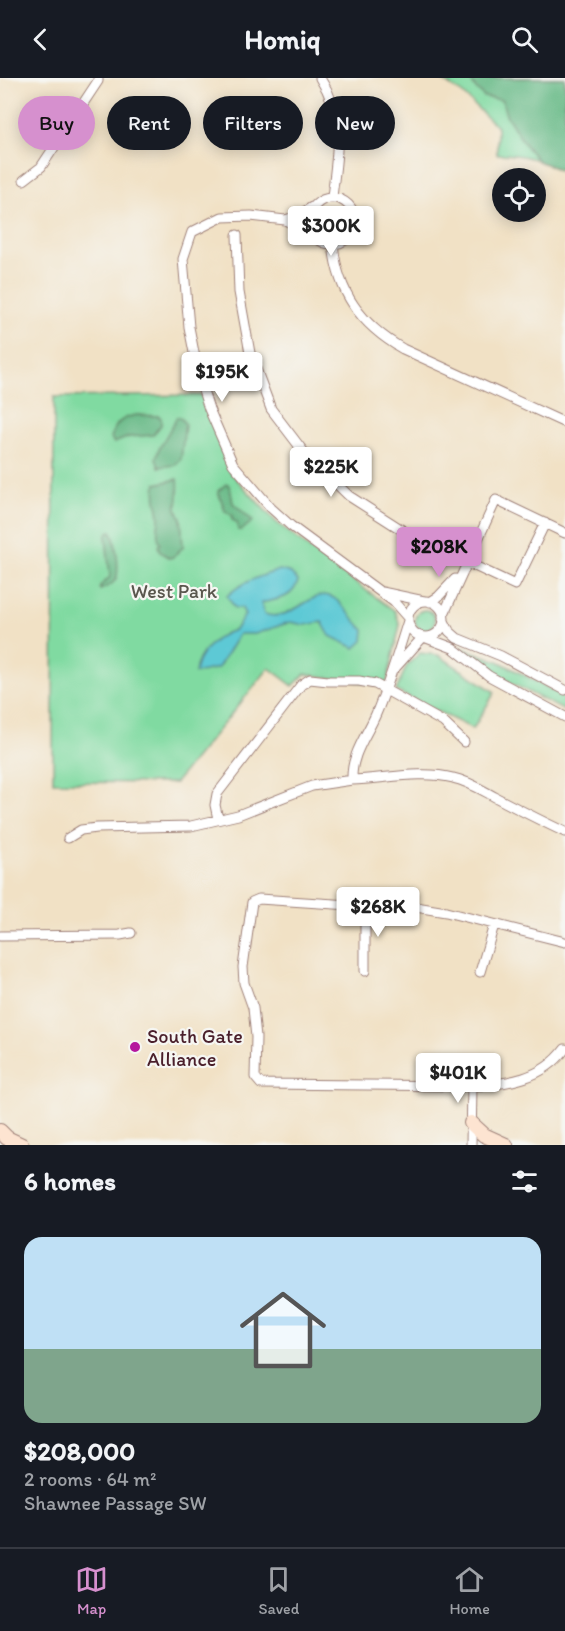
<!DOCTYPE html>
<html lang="en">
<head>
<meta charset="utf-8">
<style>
  :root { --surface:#171b24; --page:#242831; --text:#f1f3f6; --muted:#9ea1a6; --line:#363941; --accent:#d690ce }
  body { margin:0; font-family:Itim,sans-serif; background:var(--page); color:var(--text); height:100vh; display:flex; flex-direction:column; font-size:22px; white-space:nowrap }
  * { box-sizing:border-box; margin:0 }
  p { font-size:20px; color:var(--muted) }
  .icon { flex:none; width:33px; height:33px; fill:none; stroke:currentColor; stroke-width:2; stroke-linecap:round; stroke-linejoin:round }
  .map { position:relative; height:1067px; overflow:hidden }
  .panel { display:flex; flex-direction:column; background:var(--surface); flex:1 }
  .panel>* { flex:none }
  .banner { position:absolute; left:18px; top:18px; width:530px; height:54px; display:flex; gap:12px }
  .buttons { position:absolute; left:492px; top:90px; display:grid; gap:12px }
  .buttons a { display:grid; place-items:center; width:54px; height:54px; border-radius:50%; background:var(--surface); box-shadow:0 3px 15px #0003; font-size:30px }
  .price { position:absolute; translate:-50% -51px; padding:0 14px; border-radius:6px; background:#fff; color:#222; font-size:20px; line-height:39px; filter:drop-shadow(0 2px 3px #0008) }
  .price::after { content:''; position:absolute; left:50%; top:36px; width:18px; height:14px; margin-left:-9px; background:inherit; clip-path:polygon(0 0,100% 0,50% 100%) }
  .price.on { background:var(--accent); color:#111 }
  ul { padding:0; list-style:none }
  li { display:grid; align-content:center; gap:12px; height:318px; padding:0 24px }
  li+li { border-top:2px solid var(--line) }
  li span { display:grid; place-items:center; height:186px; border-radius:18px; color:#555 }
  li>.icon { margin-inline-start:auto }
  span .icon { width:108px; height:108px; fill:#fffc; stroke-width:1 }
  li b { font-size:26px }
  h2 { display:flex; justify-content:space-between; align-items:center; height:72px; padding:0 24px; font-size:26px }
  .chip { padding:0 21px; border-radius:27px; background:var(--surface); box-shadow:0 3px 15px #0003; font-size:21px; line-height:54px }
  .chip.on { background:var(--accent); color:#111 }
  header { display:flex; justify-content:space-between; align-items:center; height:78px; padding:0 24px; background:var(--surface); font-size:27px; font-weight:700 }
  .tabs { display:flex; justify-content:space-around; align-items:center; height:84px; border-top:2px solid var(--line); background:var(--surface); font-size:16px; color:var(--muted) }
  .tabs a { display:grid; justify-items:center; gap:3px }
  .tabs .on { color:var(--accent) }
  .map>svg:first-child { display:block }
  .green { fill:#80daa1; stroke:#657c66; stroke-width:1.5 }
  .forest { fill:#68ba87; stroke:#596c59; stroke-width:1.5 }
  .water { fill:#5dc9d5; stroke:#547480; stroke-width:1.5 }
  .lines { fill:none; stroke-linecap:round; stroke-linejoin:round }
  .street-casing { stroke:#9e8078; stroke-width:11 }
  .secondary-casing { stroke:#9e8078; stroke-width:16 }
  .street { stroke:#fff; stroke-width:9 }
  .secondary { stroke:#fde4d1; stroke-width:14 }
  .poi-dot { fill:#b5179e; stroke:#f6f6f2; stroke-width:2 }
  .labels { text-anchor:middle; stroke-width:4.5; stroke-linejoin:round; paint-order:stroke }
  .park-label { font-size:20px; fill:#5a574e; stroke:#f6f6f2 }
  .poi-label { font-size:20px; fill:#4a1f2b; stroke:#f6f6f2; text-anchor:start }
</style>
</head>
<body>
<header><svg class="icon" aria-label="back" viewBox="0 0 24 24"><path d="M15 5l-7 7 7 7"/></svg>Homiq<svg class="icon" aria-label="search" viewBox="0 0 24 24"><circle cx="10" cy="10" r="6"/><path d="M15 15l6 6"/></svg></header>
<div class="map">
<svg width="565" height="1067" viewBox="0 0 565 1067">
  <rect width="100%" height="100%" fill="#f6f6f2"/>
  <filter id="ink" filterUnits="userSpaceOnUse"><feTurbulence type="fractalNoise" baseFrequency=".0167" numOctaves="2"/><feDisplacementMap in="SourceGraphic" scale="12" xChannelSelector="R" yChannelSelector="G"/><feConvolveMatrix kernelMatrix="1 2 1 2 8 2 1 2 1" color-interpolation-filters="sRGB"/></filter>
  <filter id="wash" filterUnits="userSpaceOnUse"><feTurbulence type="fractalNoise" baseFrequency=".008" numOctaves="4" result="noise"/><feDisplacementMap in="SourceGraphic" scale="24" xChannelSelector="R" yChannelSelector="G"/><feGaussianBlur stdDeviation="1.35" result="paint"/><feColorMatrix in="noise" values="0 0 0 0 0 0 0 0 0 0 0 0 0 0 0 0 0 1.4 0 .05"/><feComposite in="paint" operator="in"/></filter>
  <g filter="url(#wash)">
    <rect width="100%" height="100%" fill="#f1e1c5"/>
    <path class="green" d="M439,0H565V95C540,82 526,76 497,76V49L463,16Z
      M202,317L231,395L276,444L320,479L395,533L400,547L386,608L305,596L293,608L269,590L175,705L53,704L54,319Z
      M415 542a10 10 0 1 1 20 0a10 10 0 1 1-20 0Z
      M462,570L498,583L565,619V633C530,614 492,598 461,572Z
      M420,575L438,577L495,614L473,651L396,613L407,587Z"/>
    <path class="forest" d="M469,0H565V94L538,83L525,67L506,37L502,22L484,19L476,11Z
      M137,337L159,338L161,340V347L153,357L129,359L114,365L111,360C115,345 122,339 137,337Z
      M177,339L182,341L185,346L181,381L175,387L159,389L156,380L159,371Z
      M178,401C179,405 178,427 176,431L181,439L183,469L173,479L169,480L160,473L158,468L160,466C156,454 158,452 159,441C159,429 153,420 156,406Z
      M228,406L230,409L233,425L253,443L242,452H238L237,444L232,442V437L225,433L218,413L225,407Z
      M111,453C116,460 120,492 116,501C113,507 105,510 100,512V508L110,499L106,459L108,454Z"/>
    <path class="water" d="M280,492L291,495L298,503C293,521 277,521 261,525L264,536C293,546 313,507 334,520C340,524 354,541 360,548L364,552L363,563L355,570L330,558L322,544L305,547L290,544L255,556H239L218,590L195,595C197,576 216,557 235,552L245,537L242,530H235L227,518C241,504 261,498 280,492Z"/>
  </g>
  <g filter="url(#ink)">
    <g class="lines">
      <defs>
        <path id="street" d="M320,0C346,40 337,74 332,119
          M56,40L69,47
          M24,102L41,89L98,3V0
          M309 143a23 23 0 1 1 46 0a23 23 0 1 1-46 0Z
          M285,142L298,138L312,129
          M313,156L285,142L251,138L222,139L192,154L183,181L189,249L199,300L209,331L233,386L271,430L291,448L394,524L408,540
          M237,157L239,214L250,275L271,331L303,373L349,418L413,459L515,507L545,445
          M333,165C337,214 361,247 403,271L565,345
          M382,514L424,523
          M408 541a18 18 0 1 1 36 0a18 18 0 1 1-36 0Z
          M430,524L438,519L455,501
          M443,538L496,422L565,455
          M443,541L449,553L457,560L501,578L565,612
          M408,543C398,574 389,606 376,636C366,659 351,676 352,702C384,701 422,692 453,700C468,703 482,712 495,719C518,731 541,743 565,754
          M424,559L453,570L489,598L565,639
          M395,590L423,559
          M218,741L215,727L217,716L301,607L310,601L328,603H359L375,606L443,644L464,664
          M68,760L81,752L97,750L191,748L238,737L312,708L352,702
          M0,858L120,857L131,855
          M565,864L446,834L410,828H365L259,821L252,824L243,889L244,905L253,930L256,959L255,999L261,1006L472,1008C507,1006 543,1001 565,971
          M365,893V828
          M480,894L494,847
          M471,1067L472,1008"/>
        <path id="secondary" d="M471,1045L484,1057L506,1067
          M0,1053L7,1060L22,1067"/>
      </defs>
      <use href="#street" class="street-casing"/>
      <use href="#secondary" class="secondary-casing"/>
      <use href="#street" class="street"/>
      <use href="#secondary" class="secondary"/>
    </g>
  </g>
  <circle class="poi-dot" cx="135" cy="969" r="6"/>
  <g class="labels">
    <g class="park-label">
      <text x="174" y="520">West Park</text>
    </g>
    <g class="poi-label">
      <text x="147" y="965">South Gate<tspan x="147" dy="23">Alliance</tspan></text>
    </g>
  </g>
</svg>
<div class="buttons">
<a><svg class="icon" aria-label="locate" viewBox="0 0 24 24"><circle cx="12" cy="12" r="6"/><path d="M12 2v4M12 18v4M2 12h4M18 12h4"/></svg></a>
</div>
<b class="price" style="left:331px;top:179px">$300K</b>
<b class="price" style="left:222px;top:325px">$195K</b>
<b class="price" style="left:331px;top:420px">$225K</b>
<b class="price on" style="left:439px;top:500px">$208K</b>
<b class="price" style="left:378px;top:860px">$268K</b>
<b class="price" style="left:458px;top:1026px">$401K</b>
<div class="banner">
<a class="chip on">Buy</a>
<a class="chip">Rent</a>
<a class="chip">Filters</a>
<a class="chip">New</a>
</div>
</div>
<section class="panel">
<h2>6 homes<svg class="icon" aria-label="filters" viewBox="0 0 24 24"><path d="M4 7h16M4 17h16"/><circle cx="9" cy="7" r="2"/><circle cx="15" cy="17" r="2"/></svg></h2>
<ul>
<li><span style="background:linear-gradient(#bfe0f5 60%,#7fa58c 0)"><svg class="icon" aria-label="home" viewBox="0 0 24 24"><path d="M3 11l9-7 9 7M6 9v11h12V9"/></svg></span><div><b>$208,000</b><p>2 rooms · 64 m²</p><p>Shawnee Passage SW</p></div></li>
</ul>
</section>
<nav class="tabs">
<a class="on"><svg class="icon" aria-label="map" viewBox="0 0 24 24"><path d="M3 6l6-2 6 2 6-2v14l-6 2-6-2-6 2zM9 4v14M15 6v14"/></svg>Map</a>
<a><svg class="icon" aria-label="saved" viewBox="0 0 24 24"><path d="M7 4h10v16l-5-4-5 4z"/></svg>Saved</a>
<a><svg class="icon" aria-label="home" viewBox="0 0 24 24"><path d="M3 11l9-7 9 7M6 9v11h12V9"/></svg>Home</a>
</nav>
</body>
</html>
